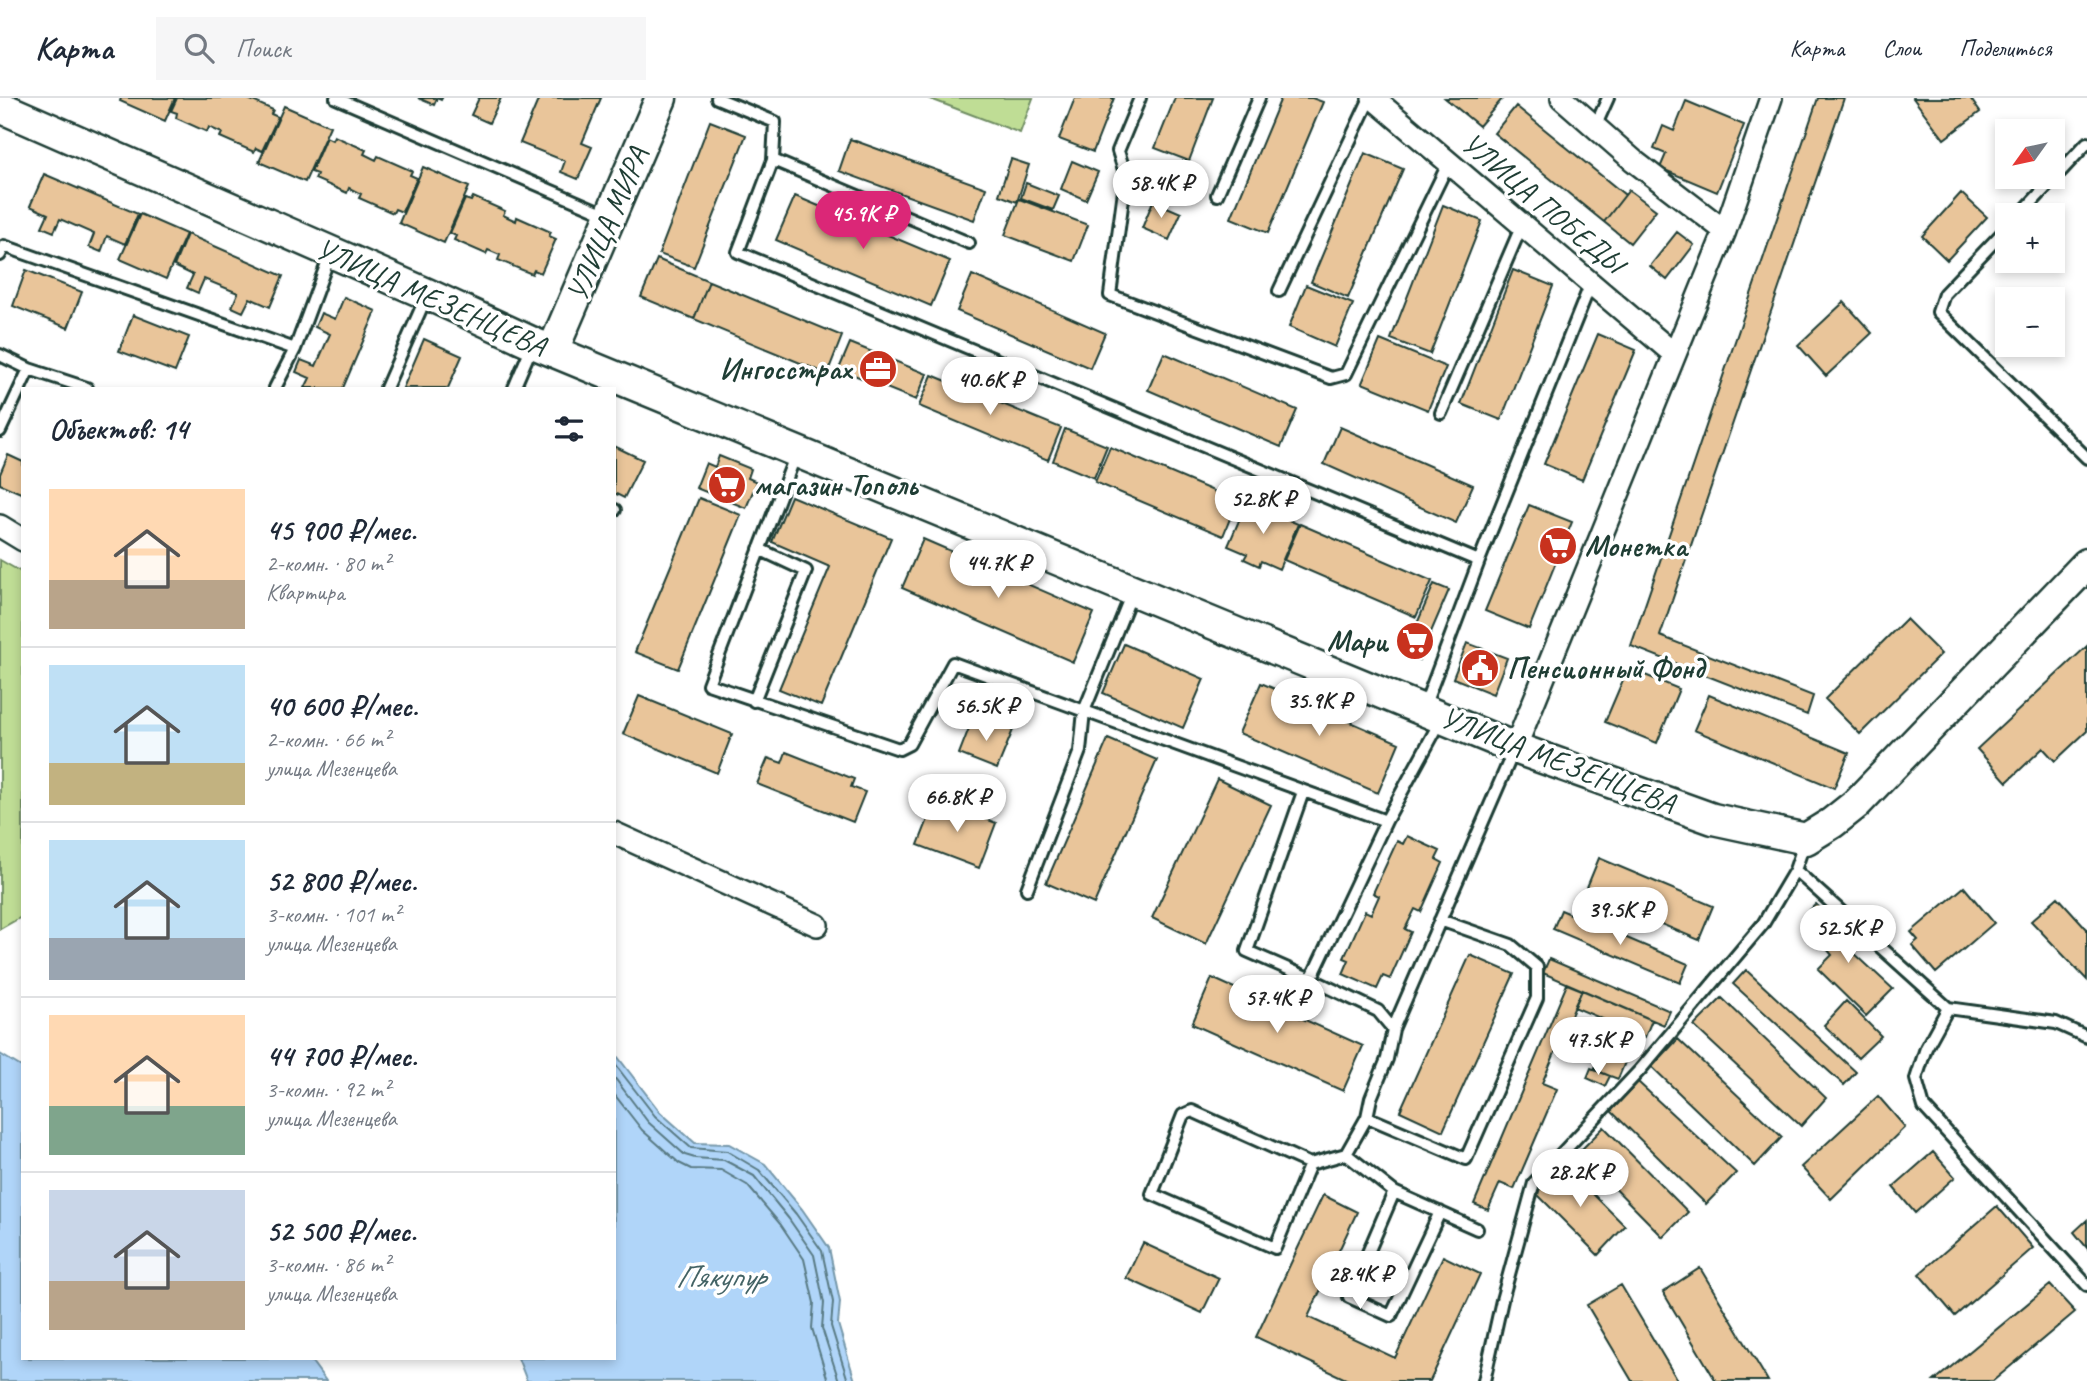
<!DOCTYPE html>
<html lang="ru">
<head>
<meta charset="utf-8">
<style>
  :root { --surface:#fff; --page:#f6f6f7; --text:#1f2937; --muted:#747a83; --line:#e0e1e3; --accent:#db2777 }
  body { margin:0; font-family:Caveat,sans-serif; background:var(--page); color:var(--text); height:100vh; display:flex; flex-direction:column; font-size:26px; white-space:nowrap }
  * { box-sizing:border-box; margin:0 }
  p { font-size:23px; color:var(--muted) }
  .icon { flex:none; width:38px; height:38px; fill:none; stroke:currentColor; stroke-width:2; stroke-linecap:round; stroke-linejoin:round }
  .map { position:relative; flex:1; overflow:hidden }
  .panel { position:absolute; left:21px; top:289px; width:595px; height:973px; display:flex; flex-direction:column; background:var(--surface); border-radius:0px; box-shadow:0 4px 10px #0003 }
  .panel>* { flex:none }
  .needle { width:46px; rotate:237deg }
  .tools { position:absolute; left:1995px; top:21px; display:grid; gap:14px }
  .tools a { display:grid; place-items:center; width:70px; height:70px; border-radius:0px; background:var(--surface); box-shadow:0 4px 10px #0003; font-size:35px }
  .price { position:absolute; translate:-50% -60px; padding:0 16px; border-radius:24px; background:#fff; color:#222; font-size:23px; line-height:46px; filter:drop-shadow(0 2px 4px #0008) }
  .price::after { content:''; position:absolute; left:50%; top:42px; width:21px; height:16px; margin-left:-10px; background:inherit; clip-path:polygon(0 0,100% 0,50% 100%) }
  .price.selected { background:var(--accent); color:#fff }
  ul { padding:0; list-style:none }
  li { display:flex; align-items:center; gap:21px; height:175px; padding:0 28px }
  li+li { border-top:2px solid var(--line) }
  li span { display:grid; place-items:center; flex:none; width:196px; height:140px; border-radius:0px; color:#555 }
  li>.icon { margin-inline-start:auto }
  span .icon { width:84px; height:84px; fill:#fffc; stroke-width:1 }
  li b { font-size:30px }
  h2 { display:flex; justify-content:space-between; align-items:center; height:84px; padding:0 28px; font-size:30px }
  header { display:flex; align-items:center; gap:42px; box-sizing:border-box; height:98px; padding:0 35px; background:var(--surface); border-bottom:2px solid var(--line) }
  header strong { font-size:33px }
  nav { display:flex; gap:38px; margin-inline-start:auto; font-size:24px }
  .search { width:490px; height:63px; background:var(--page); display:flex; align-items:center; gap:18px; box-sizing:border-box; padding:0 24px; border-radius:0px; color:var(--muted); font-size:26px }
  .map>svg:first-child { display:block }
  .green { fill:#bfdd95; stroke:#6f8d64; stroke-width:2 }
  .water { fill:#b0d5f9; stroke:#7698aa; stroke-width:2 }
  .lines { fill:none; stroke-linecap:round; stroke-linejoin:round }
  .shore { stroke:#597a83; stroke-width:2 }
  .building { fill:#e9c59a; stroke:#1f3d34; stroke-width:2 }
  .lane-casing { stroke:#1f3d34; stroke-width:16 }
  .street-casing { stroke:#1f3d34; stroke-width:26 }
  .secondary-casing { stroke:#1f3d34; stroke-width:35 }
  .lane { stroke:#fff; stroke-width:10 }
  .street { stroke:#fff; stroke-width:21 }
  .secondary { stroke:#fff; stroke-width:30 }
  .labels { text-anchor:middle; stroke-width:7; stroke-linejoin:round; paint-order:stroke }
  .street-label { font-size:30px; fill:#1f3d34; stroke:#fff }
  .poi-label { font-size:30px; font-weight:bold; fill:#1f3d34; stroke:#fff; text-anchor:start }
  .water-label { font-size:32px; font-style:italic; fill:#436365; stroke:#fff }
</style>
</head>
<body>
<header>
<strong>Карта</strong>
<div class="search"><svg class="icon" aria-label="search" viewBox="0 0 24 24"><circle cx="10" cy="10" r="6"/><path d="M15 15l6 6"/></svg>Поиск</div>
<nav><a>Карта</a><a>Слои</a><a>Поделиться</a></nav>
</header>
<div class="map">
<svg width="2087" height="1283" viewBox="0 0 2087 1283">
  <rect width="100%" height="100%" fill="#fff"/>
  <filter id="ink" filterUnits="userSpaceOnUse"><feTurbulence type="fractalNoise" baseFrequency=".0143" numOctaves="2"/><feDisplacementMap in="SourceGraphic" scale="14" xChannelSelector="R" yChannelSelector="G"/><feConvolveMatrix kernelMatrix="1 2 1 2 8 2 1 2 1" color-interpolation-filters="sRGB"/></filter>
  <g filter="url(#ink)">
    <path class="green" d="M928,0H1033L1020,35Z
      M0,462L23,475V818L0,831Z"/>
    <path class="water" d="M614,954L660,1014L695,1045L729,1046L765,1066L802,1111L829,1150L840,1204L838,1226L855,1283H527L518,1260H614Z
      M0,956L23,970V1260H309L326,1283H0Z"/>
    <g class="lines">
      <path class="shore" d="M614,965L655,1018L691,1050L727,1053L759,1072L796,1116L822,1153L833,1204L831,1228L848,1283
        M614,979L648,1024L685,1057L695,1060L724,1062L754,1078L789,1121L814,1157L824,1205L822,1230L839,1283
        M614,996L642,1032L679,1065L691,1071L721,1072L747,1087L781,1127L804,1161L814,1205L812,1230L828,1283"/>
    </g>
    <path class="building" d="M121,0H175L165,23L120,3Z
      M177,0H246L273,12L271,16L278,19L262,53L256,50L254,54L220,39L222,35L209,29L207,34L176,20L177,15L171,13Z
      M418,0H442L441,2L437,0L434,7Z
      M479,0H501L489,25L471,17Z
      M539,0H601L582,45L592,49L578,81L561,74L565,63L520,45Z
      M1075,0H1114L1093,54L1059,41Z
      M1175,0H1213L1189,63L1155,50Z
      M1281,0H1312L1323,4L1268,135L1231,120Z
      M1445,0H1503L1479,28Z
      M1818,0H1844L1660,538L1813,598L1807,617L1631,548Z
      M1913,0H1970L1980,14L1944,41Z
      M1686,3L1744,27L1717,94L1660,70L1666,56L1654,51L1663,28L1674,33Z
      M284,8L330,28L305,84L259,64Z
      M1516,8L1625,97L1604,124L1494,35Z
      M710,23L746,37L694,169L659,156Z
      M334,38L366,52L364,56L376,62L378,58L412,73L410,77L417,80L402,114L395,111L393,115L359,100L361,96L349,90L347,95L315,81L317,76L311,74L326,39L332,42Z
      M850,41L986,90L974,122L839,73Z
      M1365,55L1403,71L1348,200L1311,184Z
      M1011,61L1029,67L1017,104L999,97Z
      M1072,63L1098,74L1086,102L1061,91Z
      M423,69L469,89L444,145L399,125Z
      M44,76L138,116L125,146L107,138L101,154L89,149L94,136L60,121L54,134L42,129L48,116L30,108Z
      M1026,85L1059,98L1053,112L1021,100Z
      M1629,92L1656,112L1630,145L1604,124Z
      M1961,95L1987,119L1947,162L1922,138Z
      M795,98L950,163L931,208L776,142Z
      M473,99L505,113L503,117L516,123L517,119L551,134L549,138L556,141L541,175L534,172L532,176L498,162L500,157L488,152L486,156L454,142L456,138L450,135L465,101L471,103Z
      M1019,101L1088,127L1074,163L1005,137Z
      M1153,103L1181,115L1169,142L1142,130Z
      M1443,107L1482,123L1430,256L1391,241Z
      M140,116L186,136L166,181L120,161Z
      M1677,134L1694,147L1667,182L1650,168Z
      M187,136L283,178L270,209L250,200L243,214L232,209L238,195L204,181L198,195L187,190L193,177L174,168Z
      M657,161L709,183L694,221L641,199Z
      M26,172L82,194L68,230L13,208Z
      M1513,172L1553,188L1501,322L1461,306Z
      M972,177L1105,235L1090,270L957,213Z
      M709,183L842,238L827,276L694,221Z
      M1306,187L1353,206L1335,249L1289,229Z
      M344,199L376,213L343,290H305L310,280L296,274L301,262L316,268L330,236L315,229L321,215L335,221Z
      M1844,204L1872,235L1826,278L1798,247Z
      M133,217L189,239L175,274L119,253Z
      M1598,236L1636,252L1582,382L1544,366Z
      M424,241L462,258L448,290H403Z
      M1380,242L1446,269L1428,312L1362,285Z
      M850,245L927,276L916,302L839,271Z
      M1164,255L1297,312L1281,349L1148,292Z
      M932,277L1061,330L1048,362L919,308Z
      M1340,329L1473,387L1456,425L1324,366Z
      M1065,331L1107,348L1094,380L1053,363Z
      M614,348L643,362L624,400L614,395Z
      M1110,349L1237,403L1223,438L1095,384Z
      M8,357L23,364V396L0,386V376Z
      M719,358L751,371L748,380L757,384L746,410L696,390L706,365L715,369Z
      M791,398L891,440L821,608L779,591L830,469L772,444Z
      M699,400L741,417L678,571L635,554Z
      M1247,404L1298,426L1279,471L1261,463L1259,468L1244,461L1247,456L1228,448Z
      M1529,407L1572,424L1529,531L1485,513Z
      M1300,426L1432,483L1416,519L1284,462Z
      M923,441L1094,515L1073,564L902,490Z
      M1434,486L1449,492L1419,562L1404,556Z
      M1906,521L1941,556L1860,636L1825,601Z
      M1467,545L1507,560L1493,596L1453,580Z
      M1124,546L1204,581L1183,630L1103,595Z
      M2087,548V633L2055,663L2043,650L2007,684L1977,651Z
      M1628,570L1679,591L1657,645L1605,624Z
      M1261,585L1399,645L1378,695L1239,635Z
      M1709,597L1849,655L1834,690L1694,632Z
      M639,598L732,636L717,675L623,636Z
      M985,621L1013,632L997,671L959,656L971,625L982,629Z
      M1108,641L1157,662L1094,806L1046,785Z
      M786,654L854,681L851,689L865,694L853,724L757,686L768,660L782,665Z
      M1217,681L1271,707L1206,846L1152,820Z
      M936,701L996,725L979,770L918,747Z
      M1407,738L1440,753L1436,761L1443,765L1421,814L1415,811L1405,831L1411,834L1390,881L1383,878L1377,891L1343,876L1349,862L1344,860L1365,813L1371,816L1379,798L1373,795L1397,743L1403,746Z
      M1599,760L1713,808L1699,842L1585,794Z
      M1964,789L1994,825L1936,875L1912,847L1918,842L1911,834Z
      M2058,799L2087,831V882L2031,823Z
      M1816,806L1858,849L1853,854L1893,891L1866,918L1818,871L1832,857L1827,851L1831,847L1803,819Z
      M1561,812L1688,866L1680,885L1553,831Z
      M1470,857L1514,876L1443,1033L1400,1013Z
      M1549,861L1670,913L1664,927L1543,875Z
      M1746,872L1856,974L1844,987L1733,886Z
      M1212,880L1363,948L1343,993L1192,926Z
      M1567,886L1582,892L1542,985L1557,991L1514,1091L1500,1085L1488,1112L1474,1106Z
      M1582,892L1652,922L1645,939L1574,909Z
      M1722,900L1826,1000L1801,1028L1694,928Z
      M1846,903L1881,938L1858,960L1824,927Z
      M1607,940L1631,950L1618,981L1594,972Z
      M1678,941L1782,1039L1755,1068L1652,969Z
      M1591,970L1610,978L1605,988L1587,980Z
      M1638,984L1736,1075L1706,1106L1611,1013Z
      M1878,998L1905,1029L1831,1101L1801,1069Z
      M1604,1029L1688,1114L1663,1139L1579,1054Z
      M1933,1054L1955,1079L1915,1115L1893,1089Z
      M1562,1065L1625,1128L1598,1157L1534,1093Z
      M1323,1097L1357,1114L1308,1219L1395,1260L1443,1158L1480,1176L1430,1283H1350L1256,1239Z
      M1997,1108L2033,1150L1955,1218L1919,1176Z
      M2087,1122V1150L2074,1134Z
      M1143,1145L1219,1180L1202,1215L1126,1180Z
      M1700,1170L1768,1283H1716L1663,1194Z
      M1621,1187L1678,1283H1632L1587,1207Z
      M2050,1187L2075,1214L1993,1283H1934Z"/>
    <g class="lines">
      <defs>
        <path id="lane" d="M336,0L610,118
          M717,0L775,24L773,62L738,154L1479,463
          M1140,0L1118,53L1126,78L1110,197L1331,280L1346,276L1449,64
          M1595,29L1608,0
          M773,62L969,145
          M1217,97L1259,0
          M2020,117L2087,45
          M2007,130L1944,196L1938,214L2087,360
          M0,157L4,148L295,251
          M1279,193L1370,0
          M0,257L29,271L87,290
          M275,290L295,251L330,157
          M386,290L427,197
          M514,290L532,248
          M1441,315L1522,127
          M0,333L29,271
          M796,356L708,586L899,651L909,646L953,565L1386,723
          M614,412H615
          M754,603L806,473L759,451
          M1424,609L1479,463L1591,185
          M1303,694L1247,853L1311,881
          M1795,772L1948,910L2056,925L2087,939
          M1027,791L1080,653L1084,613L1132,495
          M1440,822L1511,847L1537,869V900L1466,1061L1367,1019L1371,1000L1387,961L1393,931L1378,913L1311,881L1386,723L1441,622
          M1948,910L1926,950L1916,981L1924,1009L2087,1187
          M1393,931L1514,652
          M1346,1056L1394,1094L1477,1131
          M1310,1066L1275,1150L1152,1096L1183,1017L1192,1013L1310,1066L1346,1056L1367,1019
          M1394,1094L1349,1199L1391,1218L1440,1114
          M1484,1283L1502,1202L1534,1085L1640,972L1763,826L1795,772L1805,743"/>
        <path id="street" d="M1373,0L1674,256
          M1562,0L1634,63L1725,133
          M0,428L23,442
          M1515,650L1725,133L1771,0
          M614,735L817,827"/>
        <path id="secondary" d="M0,9L427,196L533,245L1515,650L1713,721L1806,741L1832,725L1856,706L2087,466
          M553,252L661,0"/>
      </defs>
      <use href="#lane" class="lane-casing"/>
      <use href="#street" class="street-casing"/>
      <use href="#secondary" class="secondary-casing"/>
      <use href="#lane" class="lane"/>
      <use href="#street" class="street"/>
      <use href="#secondary" class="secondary"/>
    </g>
  </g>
  <defs>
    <symbol id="office-disc" viewBox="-11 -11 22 22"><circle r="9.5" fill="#c8321e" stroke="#fff"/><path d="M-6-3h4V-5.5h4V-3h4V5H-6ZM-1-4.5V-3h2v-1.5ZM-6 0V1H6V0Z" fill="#fff"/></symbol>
    <symbol id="supermarket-disc" viewBox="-11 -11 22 22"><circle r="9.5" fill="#c8321e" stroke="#fff"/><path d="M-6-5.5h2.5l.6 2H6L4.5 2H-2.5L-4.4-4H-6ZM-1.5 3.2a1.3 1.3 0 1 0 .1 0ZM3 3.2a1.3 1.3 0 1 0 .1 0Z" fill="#fff"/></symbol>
    <symbol id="civic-disc" viewBox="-11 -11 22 22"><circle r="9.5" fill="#c8321e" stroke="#fff"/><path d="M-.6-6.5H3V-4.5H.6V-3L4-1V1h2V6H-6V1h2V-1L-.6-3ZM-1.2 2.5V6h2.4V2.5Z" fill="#fff"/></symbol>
  </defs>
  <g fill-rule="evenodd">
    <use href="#office-disc" x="856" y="249" width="44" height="44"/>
    <use href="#supermarket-disc" x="705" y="365" width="44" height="44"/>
    <use href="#supermarket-disc" x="1536" y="426" width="44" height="44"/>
    <use href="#supermarket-disc" x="1393" y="521" width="44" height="44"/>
    <use href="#civic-disc" x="1458" y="548" width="44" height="44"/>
  </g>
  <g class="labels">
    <g class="street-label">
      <text transform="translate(1543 105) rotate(40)" y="10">УЛИЦА ПОБЕДЫ</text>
      <text transform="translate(607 126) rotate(-67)" y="10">УЛИЦА МИРА</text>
      <text transform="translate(431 199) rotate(24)" y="10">УЛИЦА МЕЗЕНЦЕВА</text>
      <text transform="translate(1558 662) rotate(21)" y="10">УЛИЦА МЕЗЕНЦЕВА</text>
    </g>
    <g class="poi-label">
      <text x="851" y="281" text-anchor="end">Ингосстрах</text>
      <text x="754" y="397">магазин Тополь</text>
      <text x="1585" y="458">Монетка</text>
      <text x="1388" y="553" text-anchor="end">Мари</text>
      <text x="1507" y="580">Пенсионный Фонд</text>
    </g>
    <g class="water-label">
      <text x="720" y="1189">Пякупур</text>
    </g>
  </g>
</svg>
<div class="tools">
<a><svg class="needle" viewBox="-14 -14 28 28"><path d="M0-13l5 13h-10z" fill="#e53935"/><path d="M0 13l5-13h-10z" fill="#747a83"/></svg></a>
<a>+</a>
<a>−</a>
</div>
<b class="price" style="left:1161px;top:122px">58.4K ₽</b>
<b class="price selected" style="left:863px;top:153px">45.9K ₽</b>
<b class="price" style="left:990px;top:319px">40.6K ₽</b>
<b class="price" style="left:1263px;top:438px">52.8K ₽</b>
<b class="price" style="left:998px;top:502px">44.7K ₽</b>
<b class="price" style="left:1319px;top:640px">35.9K ₽</b>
<b class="price" style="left:986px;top:645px">56.5K ₽</b>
<b class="price" style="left:957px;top:736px">66.8K ₽</b>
<b class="price" style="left:1620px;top:849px">39.5K ₽</b>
<b class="price" style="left:1848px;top:867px">52.5K ₽</b>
<b class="price" style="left:1277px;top:937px">57.4K ₽</b>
<b class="price" style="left:1598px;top:979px">47.5K ₽</b>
<b class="price" style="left:1580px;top:1111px">28.2K ₽</b>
<b class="price" style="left:1360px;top:1213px">28.4K ₽</b>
<section class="panel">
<h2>Объектов: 14<svg class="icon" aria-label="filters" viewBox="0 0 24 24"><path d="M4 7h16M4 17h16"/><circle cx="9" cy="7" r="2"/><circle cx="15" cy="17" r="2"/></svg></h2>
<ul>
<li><span style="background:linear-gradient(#ffd9b3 65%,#b9a48a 0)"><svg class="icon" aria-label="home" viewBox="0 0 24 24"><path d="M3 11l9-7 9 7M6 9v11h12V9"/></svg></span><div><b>45 900 ₽/мес.</b><p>2-комн. · 80 m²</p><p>Квартира</p></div></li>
<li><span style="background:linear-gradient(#bfe0f5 70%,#c2b280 0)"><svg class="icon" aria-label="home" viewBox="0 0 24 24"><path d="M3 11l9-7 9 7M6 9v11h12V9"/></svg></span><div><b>40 600 ₽/мес.</b><p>2-комн. · 66 m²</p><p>улица Мезенцева</p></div></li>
<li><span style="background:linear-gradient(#bfe0f5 70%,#9aa5b1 0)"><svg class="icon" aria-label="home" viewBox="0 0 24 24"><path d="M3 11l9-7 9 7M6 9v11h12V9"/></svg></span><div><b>52 800 ₽/мес.</b><p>3-комн. · 101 m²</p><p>улица Мезенцева</p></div></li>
<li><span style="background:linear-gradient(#ffd9b3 65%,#7fa58c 0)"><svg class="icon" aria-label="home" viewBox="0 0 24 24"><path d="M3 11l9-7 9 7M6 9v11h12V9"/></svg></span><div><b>44 700 ₽/мес.</b><p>3-комн. · 92 m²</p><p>улица Мезенцева</p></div></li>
<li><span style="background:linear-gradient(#c9d6e8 65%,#b9a48a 0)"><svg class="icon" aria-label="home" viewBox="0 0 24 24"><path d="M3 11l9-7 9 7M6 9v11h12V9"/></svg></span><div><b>52 500 ₽/мес.</b><p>3-комн. · 86 m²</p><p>улица Мезенцева</p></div></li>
</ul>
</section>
</div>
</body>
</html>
